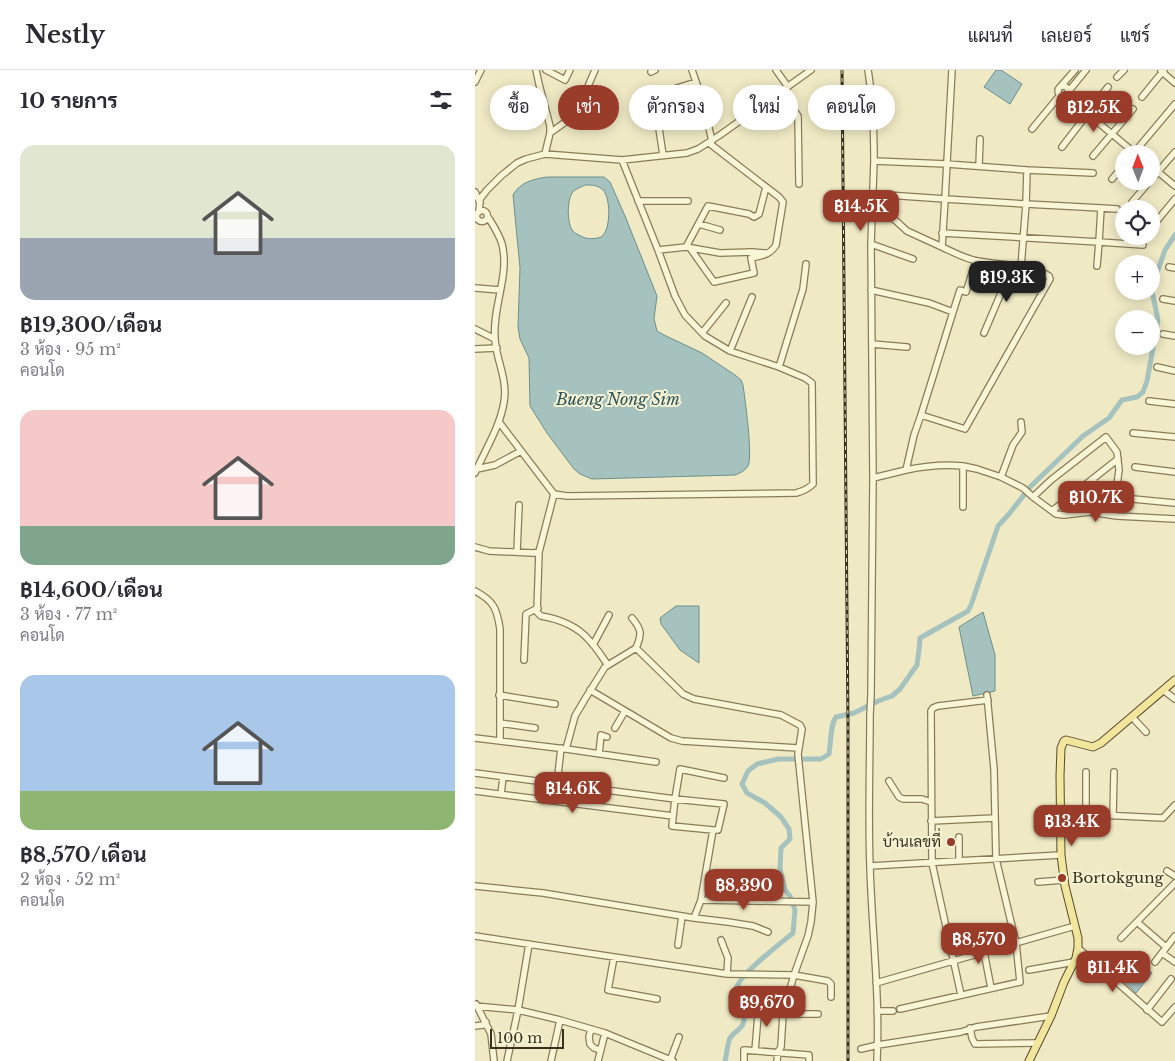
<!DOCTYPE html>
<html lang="th">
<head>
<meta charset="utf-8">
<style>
  :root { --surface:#fff; --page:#f2f2f3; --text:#2b2b33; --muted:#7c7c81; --line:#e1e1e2; --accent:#993c29 }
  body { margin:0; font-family:"Libre Baskerville",Sarabun,serif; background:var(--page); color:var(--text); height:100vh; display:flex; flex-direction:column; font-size:19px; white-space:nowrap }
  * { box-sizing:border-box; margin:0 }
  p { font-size:16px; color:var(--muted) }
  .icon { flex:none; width:28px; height:28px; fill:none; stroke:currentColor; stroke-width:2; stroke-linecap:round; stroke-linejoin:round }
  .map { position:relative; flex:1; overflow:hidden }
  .panel { display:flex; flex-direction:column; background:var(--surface); width:475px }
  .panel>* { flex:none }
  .hud { position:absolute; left:15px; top:15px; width:475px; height:45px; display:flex; gap:10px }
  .needle { width:32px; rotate:359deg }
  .controls { position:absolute; left:640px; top:75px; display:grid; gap:10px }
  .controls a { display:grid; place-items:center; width:45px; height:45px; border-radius:50%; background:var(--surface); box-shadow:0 2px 12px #0003; font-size:25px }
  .scale { position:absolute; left:15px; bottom:12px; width:74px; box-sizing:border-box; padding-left:5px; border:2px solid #39301e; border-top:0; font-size:14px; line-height:18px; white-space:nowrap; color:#39301e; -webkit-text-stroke:4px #f6f2d4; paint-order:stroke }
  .price { position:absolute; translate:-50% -42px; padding:0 11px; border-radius:10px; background:var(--accent); color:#fff; font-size:16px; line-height:32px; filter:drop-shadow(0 1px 2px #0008) }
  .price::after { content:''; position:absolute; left:50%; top:30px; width:15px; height:11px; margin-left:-8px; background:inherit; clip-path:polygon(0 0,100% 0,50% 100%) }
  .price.current { background:#222; color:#fff }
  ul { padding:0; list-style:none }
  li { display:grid; align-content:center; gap:10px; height:265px; padding:0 20px }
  li span { display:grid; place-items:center; height:155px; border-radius:15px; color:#555 }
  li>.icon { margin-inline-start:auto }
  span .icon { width:90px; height:90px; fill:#fffc; stroke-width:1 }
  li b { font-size:21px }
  h2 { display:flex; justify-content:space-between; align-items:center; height:60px; padding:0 20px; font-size:21px }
  .tag { padding:0 18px; border-radius:22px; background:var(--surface); box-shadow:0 2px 12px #0003; font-size:18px; line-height:45px }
  .tag.current { background:var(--accent); color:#fff }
  header { display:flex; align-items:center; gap:30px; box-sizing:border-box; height:70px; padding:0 25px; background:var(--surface); border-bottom:1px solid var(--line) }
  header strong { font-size:24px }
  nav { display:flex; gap:28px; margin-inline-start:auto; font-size:18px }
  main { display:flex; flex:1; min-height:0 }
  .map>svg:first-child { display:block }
  .water { fill:#a6c2be; stroke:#6c908e; fill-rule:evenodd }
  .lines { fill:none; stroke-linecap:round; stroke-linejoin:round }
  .canal { stroke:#a6c2be; stroke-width:5 }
  .minor-casing { stroke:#8a7c5a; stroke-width:8 }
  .major-casing { stroke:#57492e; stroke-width:9 }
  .minor { stroke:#f9f5d7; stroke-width:5.5 }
  .major { stroke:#f2e69c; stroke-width:7 }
  .rail-casing { stroke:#39301e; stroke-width:3 }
  .rail { stroke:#f6f2d4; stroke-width:1; stroke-dasharray:4; stroke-linecap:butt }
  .poi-dot { fill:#993c29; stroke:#f6f2d4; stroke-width:2 }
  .labels { text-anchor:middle; stroke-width:4; stroke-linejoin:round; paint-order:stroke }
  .poi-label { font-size:15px; fill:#39301e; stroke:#f6f2d4; text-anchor:end }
  .water-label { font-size:16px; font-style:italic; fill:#2d5459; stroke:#f6f2d4 }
</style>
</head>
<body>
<header>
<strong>Nestly</strong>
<nav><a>แผนที่</a><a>เลเยอร์</a><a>แชร์</a></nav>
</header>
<main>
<section class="panel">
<h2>10 รายการ<svg class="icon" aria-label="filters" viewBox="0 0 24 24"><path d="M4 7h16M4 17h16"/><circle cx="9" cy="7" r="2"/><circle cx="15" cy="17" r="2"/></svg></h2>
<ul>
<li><span style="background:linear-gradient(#dfe7d0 60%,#9aa5b1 0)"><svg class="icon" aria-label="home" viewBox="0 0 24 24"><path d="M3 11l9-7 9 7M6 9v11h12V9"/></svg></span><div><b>฿19,300/เดือน</b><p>3 ห้อง · 95 m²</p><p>คอนโด</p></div></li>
<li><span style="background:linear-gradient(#f6c9c9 75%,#7fa58c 0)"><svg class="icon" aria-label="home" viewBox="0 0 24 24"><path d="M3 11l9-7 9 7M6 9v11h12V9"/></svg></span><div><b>฿14,600/เดือน</b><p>3 ห้อง · 77 m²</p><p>คอนโด</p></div></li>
<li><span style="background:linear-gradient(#a9c7e8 75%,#8fb573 0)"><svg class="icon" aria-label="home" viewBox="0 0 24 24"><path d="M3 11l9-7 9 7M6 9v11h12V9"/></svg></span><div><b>฿8,570/เดือน</b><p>2 ห้อง · 52 m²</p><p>คอนโด</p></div></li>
</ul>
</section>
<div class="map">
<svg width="700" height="991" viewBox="0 0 700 991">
  <rect width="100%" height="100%" fill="#efe9c4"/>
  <path class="water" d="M521,0H526L547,14L535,34L509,17Z
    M72,107H129L135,112L150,146L182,226L179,249L182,261L189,265L227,283L260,305L266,310L268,315C270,329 278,386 273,396C270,401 265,403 260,405L117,409L105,404L99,399L72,363L55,336L54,288L45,269L43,257L45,198L38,125C45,112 59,109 72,107ZM110,115C117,115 123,115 128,120C136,128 136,161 126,167C122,169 114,169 110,168C106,166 100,164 97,160C92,152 92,131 97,123C100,119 106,117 110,115Z
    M201,536H224V593L205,580L186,554L185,548Z
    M508,542L520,585V621L498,626L484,557Z
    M651,881L677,903L661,923L635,898Z"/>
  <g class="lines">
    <path class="canal" d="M250,991C252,984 252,975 255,968C258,963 266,959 268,954C273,943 262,931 261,920C261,907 306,873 318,863L320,840L315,826L310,820L307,808L305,799L306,778L315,769L314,759L306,747L290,733L272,723L267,714L273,701L282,694L303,689H346L354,684C356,673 355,655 361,647L379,643L403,631L417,626L425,619L442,595L444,580L445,568L493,541L496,535L523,456L534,444L556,416L608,366L634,348L647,330L662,327L668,322L672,311L683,250L677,221L679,211L690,180L700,165"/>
    <defs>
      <path id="minor" d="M61,0L64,14L75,56V63L70,84
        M71,0L90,10L95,0
        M217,0L228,32L237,71
        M301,0L313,17
        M393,0C398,31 399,61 399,91L472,94L552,100
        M477,0L470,129L551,134L552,100L618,103
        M686,1L700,13
        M176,2L180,0
        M642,7L649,0
        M0,12L6,0
        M583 21a5 5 0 1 1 10 0a5 5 0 1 1-10 0Z
        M586,16L600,0
        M306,21L323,46L324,114
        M593,22L611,0
        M183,24L221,12
        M590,25L661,84
        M667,27L689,0
        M183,52L188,85
        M557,59L585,25
        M75,63L96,48L108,28L120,0
        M587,77L633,17
        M658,84L700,34
        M618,86L658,39
        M399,91L396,174L438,189
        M504,96L505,69
        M676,96L700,116
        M637,109L649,95
        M676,110L700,82
        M0,122L5,133
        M163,131H213
        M657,132L675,111
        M626,138L642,139
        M1.5 146a5.5 5.5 0 1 1 11 0a5.5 5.5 0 1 1-11 0Z
        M4,142L5,129L12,120L26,106L42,93L51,89L70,84L147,90L212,83L223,79L245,65L336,0
        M397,142L412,146L420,150L432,161L467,177L470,129L398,124
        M224,154L245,160
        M676,158L700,129
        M467,163L624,172L622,196
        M396,174L398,408L431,400L439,365L446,345
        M211,177L233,136L274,144L279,147L284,144L291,117
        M467,177C478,182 490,189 503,191C526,196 554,193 574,206L575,209L490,359L446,345L478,242
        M215,178L239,212L279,203L276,188C286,186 295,185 301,175L308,132L304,127L234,73
        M183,180L211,177L245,183L277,182L290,183
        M546,197L551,134L626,138L624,172L668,175
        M694,197L700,198
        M0,218L25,220
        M396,220L454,233L478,242L485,220L491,222L501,191
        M688,229L700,231
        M0,259L20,269
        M227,263L251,233
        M509,263L526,223L535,195
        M688,264L700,266
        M397,274L432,277
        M0,279L22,278
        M255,281L277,227
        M304,297L328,219L331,194
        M682,297L700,301
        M674,331L700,334
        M658,363L700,367
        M488,396L502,399L526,407L538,375L547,362L546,352
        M660,397L700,402
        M2,399L20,395L46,381
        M431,400C450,396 468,394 488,396V437
        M0,403C10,380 25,357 29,332C33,309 21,290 20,269C17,237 35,205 27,174C24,164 18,155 13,147
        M526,407L548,418L558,427L581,444L589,445L615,442L642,446L700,449
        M398,408L396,625L395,645C395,696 393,747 395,797C397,862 405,926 402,991
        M79,424L92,426L321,423C329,421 333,419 338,414L337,313L330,308L304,297L255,281L230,266L210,245L200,226L183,180L147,90
        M558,427L576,410L631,367L642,382L644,400L638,445
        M658,429L700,433
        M577,441L643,389
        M615,442L619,408
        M0,477L14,481L58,483L64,482L79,424L24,352
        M42,482L44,435
        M64,482L62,542L66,546C84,549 102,556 114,570C121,577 127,587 133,595
        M0,521C19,531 22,539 25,559V671
        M157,548C167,560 167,564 161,578
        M118,575L134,545
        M161,578L208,624L219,629L306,645L325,655L327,659L323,684L338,832L336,852L333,866L319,905L308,944L306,977L303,982L302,991
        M49,590L51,544L63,538
        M115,620L196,668L207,671L323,678
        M688,620L700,629
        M24,625L80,634
        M657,647L671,662
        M25,653L60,658
        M140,658L150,641
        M0,668L91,679L100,646L110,629L130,597L161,578
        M91,679L181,692
        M124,684L126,665L132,667
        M0,703L200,729L249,734L243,760H238L226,830L219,848
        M414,711L424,727L428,729H447L456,732
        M82,714L86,678
        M0,721L198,746
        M26,724L28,707
        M585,743L688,748L700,735
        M611,744V702
        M638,746L639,702
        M456,751L520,748
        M238,760L197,756L200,729L205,699L249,708
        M484,767V791
        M395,796L586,785
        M692,801L700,806
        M563,812L589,810
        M0,816L68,823L219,848L253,852L278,856L293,862
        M226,830L338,832
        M662,852L691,877
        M0,866L252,904L319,905L353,911L356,914V927
        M646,868L700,813
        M246,870L253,888L252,904
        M203,875L207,846
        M603,878L687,952L700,937
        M509,882L516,918
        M687,883L700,892
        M139,887L133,920L182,929
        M680,892L700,866
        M554,900L599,892
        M401,913L600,856
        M486,925L457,793L456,641L458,638L463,636L513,630
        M1,934L16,964L19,991
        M0,936L43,940L85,950L130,963L198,991
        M425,939L545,912L541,873L521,789L519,699L512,625
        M672,940L696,909
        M402,941H418
        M308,944H343
        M0,956L8,955L11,952
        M495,958L497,968L500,974L563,973
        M116,959L114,967L115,974L119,978L125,980
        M386,979L403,975L486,962L501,957L576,946
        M280,981L284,933
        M32,991L43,940L54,874
        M76,991L85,950
        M123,991L130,963
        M195,991L204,967
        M269,991V980L334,985V991"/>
      <path id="major" d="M554,991L576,946L589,912L601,888L603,878V868L590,816L586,785L585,706L586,678L589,671L591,670L618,677L626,673L700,610"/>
    </defs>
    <use href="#minor" class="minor-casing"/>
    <use href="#major" class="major-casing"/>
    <use href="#minor" class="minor"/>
    <use href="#major" class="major"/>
    <defs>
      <path id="rail" d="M367,0L373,652V991"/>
    </defs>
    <use href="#rail" class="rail-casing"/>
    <use href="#rail" class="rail"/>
  </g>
  <g class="poi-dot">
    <circle cx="476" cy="772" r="5"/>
    <circle cx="587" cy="808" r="5"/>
  </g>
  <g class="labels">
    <g class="poi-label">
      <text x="466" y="777">บ้านเลขที่</text>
      <text x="597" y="813" text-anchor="start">Bortokgung</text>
    </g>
    <g class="water-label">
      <text x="143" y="335">Bueng Nong Sim</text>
    </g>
  </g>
</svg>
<div class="controls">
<a><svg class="needle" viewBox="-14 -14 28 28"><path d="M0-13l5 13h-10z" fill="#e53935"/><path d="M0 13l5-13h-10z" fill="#7c7c81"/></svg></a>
<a><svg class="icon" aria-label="locate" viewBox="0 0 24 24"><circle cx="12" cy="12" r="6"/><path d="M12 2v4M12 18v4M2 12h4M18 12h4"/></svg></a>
<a>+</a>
<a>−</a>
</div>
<div class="scale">100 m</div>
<b class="price" style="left:619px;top:63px">฿12.5K</b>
<b class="price" style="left:386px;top:162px">฿14.5K</b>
<b class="price current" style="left:532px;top:233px">฿19.3K</b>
<b class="price" style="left:621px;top:453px">฿10.7K</b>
<b class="price" style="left:98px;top:744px">฿14.6K</b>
<b class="price" style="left:597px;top:777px">฿13.4K</b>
<b class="price" style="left:269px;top:841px">฿8,390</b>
<b class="price" style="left:504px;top:895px">฿8,570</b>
<b class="price" style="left:638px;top:923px">฿11.4K</b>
<b class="price" style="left:292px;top:958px">฿9,670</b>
<div class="hud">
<a class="tag">ซื้อ</a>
<a class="tag current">เช่า</a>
<a class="tag">ตัวกรอง</a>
<a class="tag">ใหม่</a>
<a class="tag">คอนโด</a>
</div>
</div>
</main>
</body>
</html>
